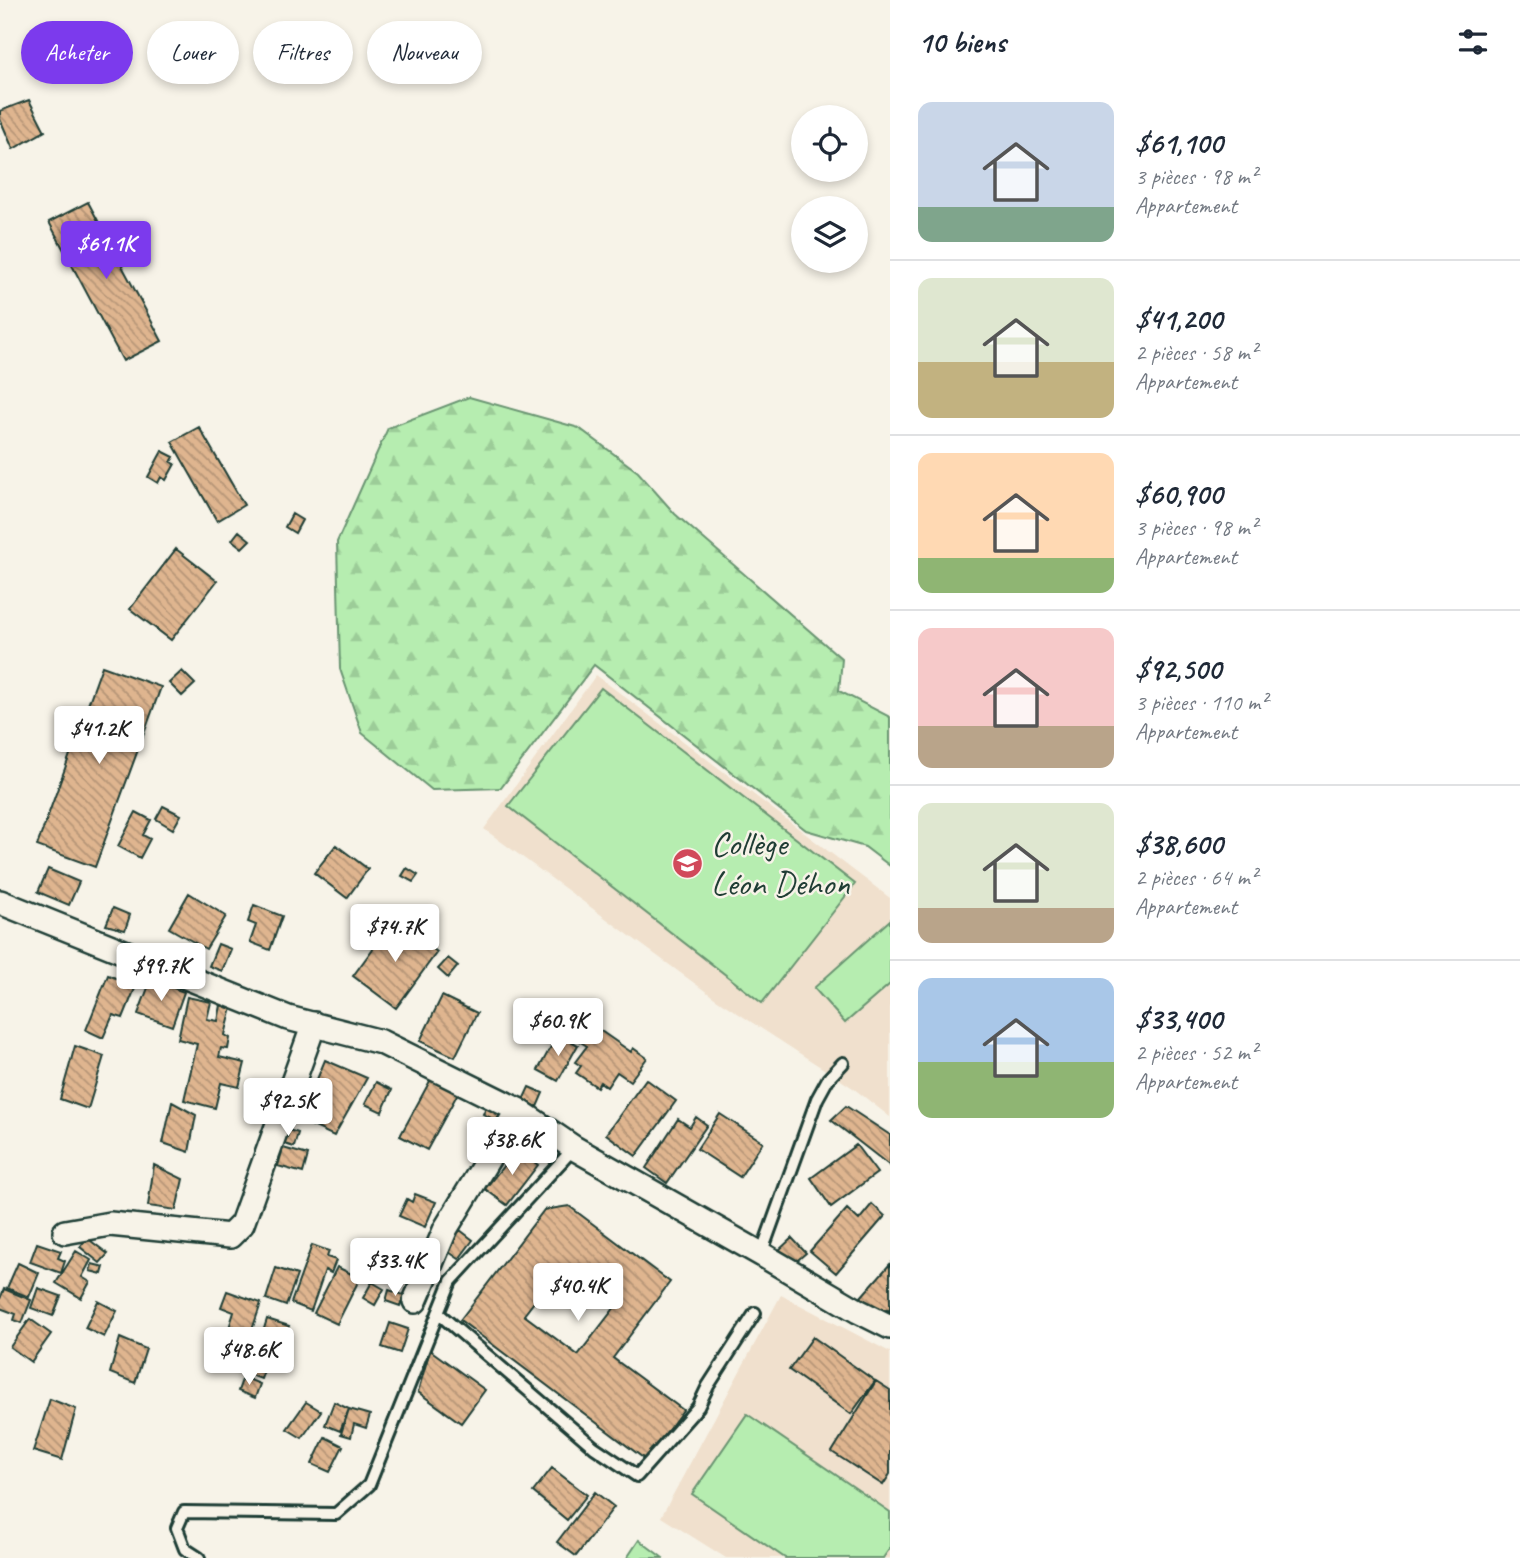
<!DOCTYPE html>
<html lang="fr">
<head>
<meta charset="utf-8">
<style>
  :root { --surface:#fff; --page:#f6f6f7; --text:#1f2937; --muted:#747a83; --line:#e0e1e3; --accent:#7c3aed }
  body { margin:0; font-family:Caveat,sans-serif; background:var(--page); color:var(--text); height:100vh; display:flex; flex-direction:column; font-size:26px; white-space:nowrap }
  * { box-sizing:border-box; margin:0 }
  p { font-size:23px; color:var(--muted) }
  .icon { flex:none; width:38px; height:38px; fill:none; stroke:currentColor; stroke-width:2; stroke-linecap:round; stroke-linejoin:round }
  .map { position:relative; flex:1; overflow:hidden }
  .panel { display:flex; flex-direction:column; background:var(--surface); width:630px }
  .panel>* { flex:none }
  .top-card { position:absolute; left:21px; top:21px; width:665px; height:63px; display:flex; gap:14px }
  .fabs { position:absolute; left:791px; top:105px; display:grid; gap:14px }
  .fabs a { display:grid; place-items:center; width:77px; height:77px; border-radius:50%; background:var(--surface); box-shadow:0 4px 10px #0003; font-size:35px }
  .price { position:absolute; translate:-50% -60px; padding:0 16px; border-radius:7px; background:#fff; color:#222; font-size:23px; line-height:46px; filter:drop-shadow(0 2px 4px #0008) }
  .price::after { content:''; position:absolute; left:50%; top:42px; width:21px; height:16px; margin-left:-10px; background:inherit; clip-path:polygon(0 0,100% 0,50% 100%) }
  .price.active { background:var(--accent); color:#fff }
  ul { padding:0; list-style:none }
  li { display:flex; align-items:center; gap:21px; height:175px; padding:0 28px }
  li+li { border-top:2px solid var(--line) }
  li span { display:grid; place-items:center; flex:none; width:196px; height:140px; border-radius:14px; color:#555 }
  li>.icon { margin-inline-start:auto }
  span .icon { width:84px; height:84px; fill:#fffc; stroke-width:1 }
  li b { font-size:30px }
  h2 { display:flex; justify-content:space-between; align-items:center; height:84px; padding:0 28px; font-size:30px }
  .tag { padding:0 24px; border-radius:32px; background:var(--surface); box-shadow:0 4px 10px #0003; font-size:24px; line-height:63px }
  .tag.active { background:var(--accent); color:#fff }
  main { display:flex; flex:1; min-height:0 }
  .map>svg:first-child { display:block }
  .built { fill:#f0e0cd }
  .forest { fill:url(#forest-firs); stroke:#6a9572; stroke-width:2 }
  .park { fill:#b6edb0; stroke:#6a9572; stroke-width:2 }
  .building { fill:url(#building-back-hatch); stroke:#1f3d34; stroke-width:2; fill-rule:evenodd }
  .lines { fill:none; stroke-linecap:round; stroke-linejoin:round }
  .lane-casing { stroke:#1f3d34; stroke-width:16 }
  .street-casing { stroke:#1f3d34; stroke-width:28 }
  .lane { stroke:#f7f3e8; stroke-width:10 }
  .street { stroke:#f7f3e8; stroke-width:23 }
  .labels { text-anchor:middle; stroke-width:5; stroke-linejoin:round; paint-order:stroke }
  .poi-label { font-size:35px; fill:#1f3d34; stroke:#f7f3e8; text-anchor:start }
</style>
</head>
<body>
<main>
<div class="map">
<svg width="890" height="1558" viewBox="0 0 890 1558">
  <defs>
    <pattern id="forest-firs" width="22" height="20" patternUnits="userSpaceOnUse" patternTransform="scale(1.75)"><rect width="22" height="20" fill="#b6edb0"/><path d="M5 1l3.5 6h-7zM16 11l3.5 6h-7z" fill="#9ccc98"/></pattern>
    <pattern id="building-back-hatch" width="6" height="6" patternUnits="userSpaceOnUse" patternTransform="scale(1.75)"><rect width="6" height="6" fill="#dfb58f"/><path d="M-1 5l2 2M0 0l6 6M5-1l2 2" fill="none" stroke="#b49476"/></pattern>
  </defs>
  <rect width="100%" height="100%" fill="#f7f3e8"/>
  <filter id="ink" filterUnits="userSpaceOnUse"><feTurbulence type="fractalNoise" baseFrequency=".0143" numOctaves="2"/><feDisplacementMap in="SourceGraphic" scale="14" xChannelSelector="R" yChannelSelector="G"/><feConvolveMatrix kernelMatrix="1 2 1 2 8 2 1 2 1" color-interpolation-filters="sRGB"/></filter>
  <g filter="url(#ink)">
    <path class="built" d="M596,675L890,898V1117L853,1088L716,999L484,829Z
      M781,1295L890,1352V1558H726L661,1517Z"/>
    <path class="forest" d="M469,397L579,428L638,472L675,514L842,659L839,691L890,717V866L865,847L806,830L594,665L501,788L432,790L362,733L340,669L337,542L388,428Z"/>
    <path class="park" d="M601,688L855,884L762,1003L508,806Z
      M890,920V984L845,1023L814,988Z
      M747,1414L890,1512V1548L883,1558H785L692,1494Z
      M639,1540L663,1558H627Z"/>
    <path class="building" d="M29,100L45,131L13,149L0,119V111Z
      M88,202L162,341L123,361L49,222Z
      M199,427L244,505L217,521L172,442Z
      M162,451L174,457L171,462L175,464L166,480L161,477L158,483L148,477Z
      M292,514L302,520L295,533L285,527Z
      M239,531L250,540L242,548L232,540Z
      M176,549L217,581L171,640L130,609Z
      M102,666L161,687L95,867L37,846Z
      M182,671L195,684L182,696L169,683Z
      M163,806L181,815L173,829L156,819Z
      M136,812L151,820L143,835L150,839L140,858L118,846Z
      M336,845L368,869L347,898L314,873Z
      M407,868L418,875L413,882L402,876Z
      M48,869L79,882L69,905L38,892Z
      M189,893L226,916L206,949L169,928Z
      M254,905L282,916L270,950L250,942L256,925L248,922Z
      M113,908L130,915L125,930L106,925Z
      M394,920L437,952L396,1008L353,976Z
      M218,944L231,949L222,971L209,966Z
      M448,958L458,966L448,978L438,969Z
      M108,975L136,986L123,1018L113,1015L103,1038L86,1030Z
      M151,980L184,992L172,1026L138,1014Z
      M442,996L477,1013L455,1057L420,1041Z
      M187,997L211,1002L207,1019L218,1021L221,1005L232,1008L225,1035L230,1038L228,1049L221,1048L219,1057L245,1063L239,1087L221,1083L215,1108L184,1100L197,1044L178,1039Z
      M591,1024L631,1052L633,1048L647,1058L630,1081L617,1072L607,1087L600,1082L597,1087L576,1073L581,1066L575,1062L587,1046L579,1041Z
      M558,1034L578,1045L558,1081L538,1070Z
      M75,1046L104,1056L88,1109L60,1099Z
      M325,1060L367,1078L334,1136L300,1120Z
      M431,1079L458,1093L427,1150L400,1136Z
      M646,1079L676,1101L636,1156L606,1134Z
      M376,1082L392,1090L382,1112L365,1104Z
      M529,1087L543,1093L537,1107L523,1100Z
      M172,1102L196,1115L189,1152L163,1143Z
      M488,1102L503,1109L497,1121L483,1114Z
      M846,1106L890,1135V1166L831,1120Z
      M720,1114L763,1142L740,1177L697,1149Z
      M696,1117L707,1125L667,1183L646,1168L678,1119L690,1127Z
      M282,1128L298,1133L294,1147L278,1142Z
      M856,1145L877,1173L831,1207L811,1178Z
      M283,1148L308,1155L303,1173L278,1166Z
      M517,1149L538,1165L507,1205L485,1189Z
      M154,1165L183,1179L176,1210L148,1206Z
      M415,1194L436,1202L425,1227L399,1216L407,1199L412,1202Z
      M872,1204L885,1216L836,1273L810,1251L847,1209L859,1220Z
      M569,1206L670,1282L613,1358L683,1410L646,1460L460,1320L544,1210ZM587,1286L615,1307L578,1355L524,1315L541,1293Z
      M460,1230L473,1240L459,1259L446,1250Z
      M87,1238L108,1254L100,1263L80,1247Z
      M792,1238L806,1253L792,1265L779,1250Z
      M37,1243L61,1251L58,1258L65,1261L61,1273L30,1262Z
      M312,1245L329,1251L327,1257L336,1260L331,1273L325,1270L311,1311L291,1303Z
      M76,1251L91,1260L82,1277L90,1282L81,1298L56,1283Z
      M18,1263L39,1273L29,1297L7,1288Z
      M92,1264L104,1267L102,1274L90,1271Z
      M890,1264V1312L887,1309L882,1315L861,1297Z
      M337,1267L360,1278L337,1324L314,1313Z
      M276,1268L297,1275L286,1306L266,1299Z
      M372,1282L384,1289L375,1305L363,1298Z
      M38,1288L61,1296L53,1316L31,1308Z
      M4,1289L31,1300L22,1323L14,1320L16,1314L0,1308V1299Z
      M389,1290L404,1295L400,1306L386,1301Z
      M227,1291L261,1303L250,1336L229,1328L234,1312L221,1307Z
      M98,1301L117,1311L104,1337L85,1328Z
      M30,1319L51,1334L31,1362L10,1347Z
      M267,1319L289,1326L281,1352L259,1345Z
      M390,1323L408,1329L400,1353L382,1347Z
      M813,1337L875,1381L851,1414L789,1370Z
      M120,1338L146,1349L135,1383L110,1373Z
      M229,1345L244,1349L237,1373L223,1369Z
      M430,1350L485,1390L461,1423L418,1392Z
      M254,1357L267,1362L261,1379L248,1374Z
      M243,1377L260,1384L255,1398L238,1391Z
      M876,1381L890,1390V1474L883,1485L832,1452Z
      M50,1399L76,1409L62,1460L33,1451Z
      M306,1402L321,1411L302,1438L287,1429Z
      M334,1402L349,1409L340,1431L325,1425Z
      M349,1409L370,1415L366,1428L354,1424L351,1437L341,1434Z
      M325,1437L343,1446L330,1472L312,1464Z
      M552,1468L587,1495L567,1520L533,1492Z
      M595,1492L614,1507L576,1556L557,1542Z"/>
    <g class="lines">
      <defs>
        <path id="lane" d="M761,1254L817,1099L828,1079L843,1063
          M438,1313L594,1447L637,1476L698,1407L708,1386L755,1313
          M199,1558L185,1549L177,1528L184,1512L336,1514L369,1485L451,1281L574,1148"/>
        <path id="street" d="M0,902L288,1018L381,1042L518,1110L574,1148L761,1254L858,1311L890,1327
          M65,1232L110,1224L230,1236L242,1224L314,1024
          M415,1301L446,1228L518,1110"/>
      </defs>
      <use href="#lane" class="lane-casing"/>
      <use href="#street" class="street-casing"/>
      <use href="#lane" class="lane"/>
      <use href="#street" class="street"/>
    </g>
  </g>
  <defs>
    <symbol id="school-disc" viewBox="-11 -11 22 22"><circle r="9.5" fill="#d1495b" stroke="#f7f3e8"/><path d="M0-5L7-2L0 1L-7-2ZM-4 1L0 2.5L4 1V4Q0 6-4 4Z" fill="#fff"/></symbol>
  </defs>
  <g fill-rule="evenodd">
    <use href="#school-disc" x="670" y="846" width="35" height="35"/>
  </g>
  <g class="labels">
    <g class="poi-label">
      <text x="711" y="855">Collège<tspan x="711" dy="40">Léon Déhon</tspan></text>
    </g>
  </g>
</svg>
<div class="fabs">
<a><svg class="icon" aria-label="locate" viewBox="0 0 24 24"><circle cx="12" cy="12" r="6"/><path d="M12 2v4M12 18v4M2 12h4M18 12h4"/></svg></a>
<a><svg class="icon" aria-label="layers" viewBox="0 0 24 24"><path d="M12 4l9 5-9 5-9-5zM3 14l9 5 9-5"/></svg></a>
</div>
<b class="price active" style="left:106px;top:281px">$61.1K</b>
<b class="price" style="left:99px;top:766px">$41.2K</b>
<b class="price" style="left:395px;top:964px">$74.7K</b>
<b class="price" style="left:161px;top:1003px">$99.7K</b>
<b class="price" style="left:558px;top:1058px">$60.9K</b>
<b class="price" style="left:288px;top:1138px">$92.5K</b>
<b class="price" style="left:512px;top:1177px">$38.6K</b>
<b class="price" style="left:395px;top:1298px">$33.4K</b>
<b class="price" style="left:578px;top:1323px">$40.4K</b>
<b class="price" style="left:249px;top:1387px">$48.6K</b>
<div class="top-card">
<a class="tag active">Acheter</a>
<a class="tag">Louer</a>
<a class="tag">Filtres</a>
<a class="tag">Nouveau</a>
</div>
</div>
<section class="panel">
<h2>10 biens<svg class="icon" aria-label="filters" viewBox="0 0 24 24"><path d="M4 7h16M4 17h16"/><circle cx="9" cy="7" r="2"/><circle cx="15" cy="17" r="2"/></svg></h2>
<ul>
<li><span style="background:linear-gradient(#c9d6e8 75%,#7fa58c 0)"><svg class="icon" aria-label="home" viewBox="0 0 24 24"><path d="M3 11l9-7 9 7M6 9v11h12V9"/></svg></span><div><b>$61,100</b><p>3 pièces · 98 m²</p><p>Appartement</p></div></li>
<li><span style="background:linear-gradient(#dfe7d0 60%,#c2b280 0)"><svg class="icon" aria-label="home" viewBox="0 0 24 24"><path d="M3 11l9-7 9 7M6 9v11h12V9"/></svg></span><div><b>$41,200</b><p>2 pièces · 58 m²</p><p>Appartement</p></div></li>
<li><span style="background:linear-gradient(#ffd9b3 75%,#8fb573 0)"><svg class="icon" aria-label="home" viewBox="0 0 24 24"><path d="M3 11l9-7 9 7M6 9v11h12V9"/></svg></span><div><b>$60,900</b><p>3 pièces · 98 m²</p><p>Appartement</p></div></li>
<li><span style="background:linear-gradient(#f6c9c9 70%,#b9a48a 0)"><svg class="icon" aria-label="home" viewBox="0 0 24 24"><path d="M3 11l9-7 9 7M6 9v11h12V9"/></svg></span><div><b>$92,500</b><p>3 pièces · 110 m²</p><p>Appartement</p></div></li>
<li><span style="background:linear-gradient(#dfe7d0 75%,#b9a48a 0)"><svg class="icon" aria-label="home" viewBox="0 0 24 24"><path d="M3 11l9-7 9 7M6 9v11h12V9"/></svg></span><div><b>$38,600</b><p>2 pièces · 64 m²</p><p>Appartement</p></div></li>
<li><span style="background:linear-gradient(#a9c7e8 60%,#8fb573 0)"><svg class="icon" aria-label="home" viewBox="0 0 24 24"><path d="M3 11l9-7 9 7M6 9v11h12V9"/></svg></span><div><b>$33,400</b><p>2 pièces · 52 m²</p><p>Appartement</p></div></li>
</ul>
</section>
</main>
</body>
</html>
